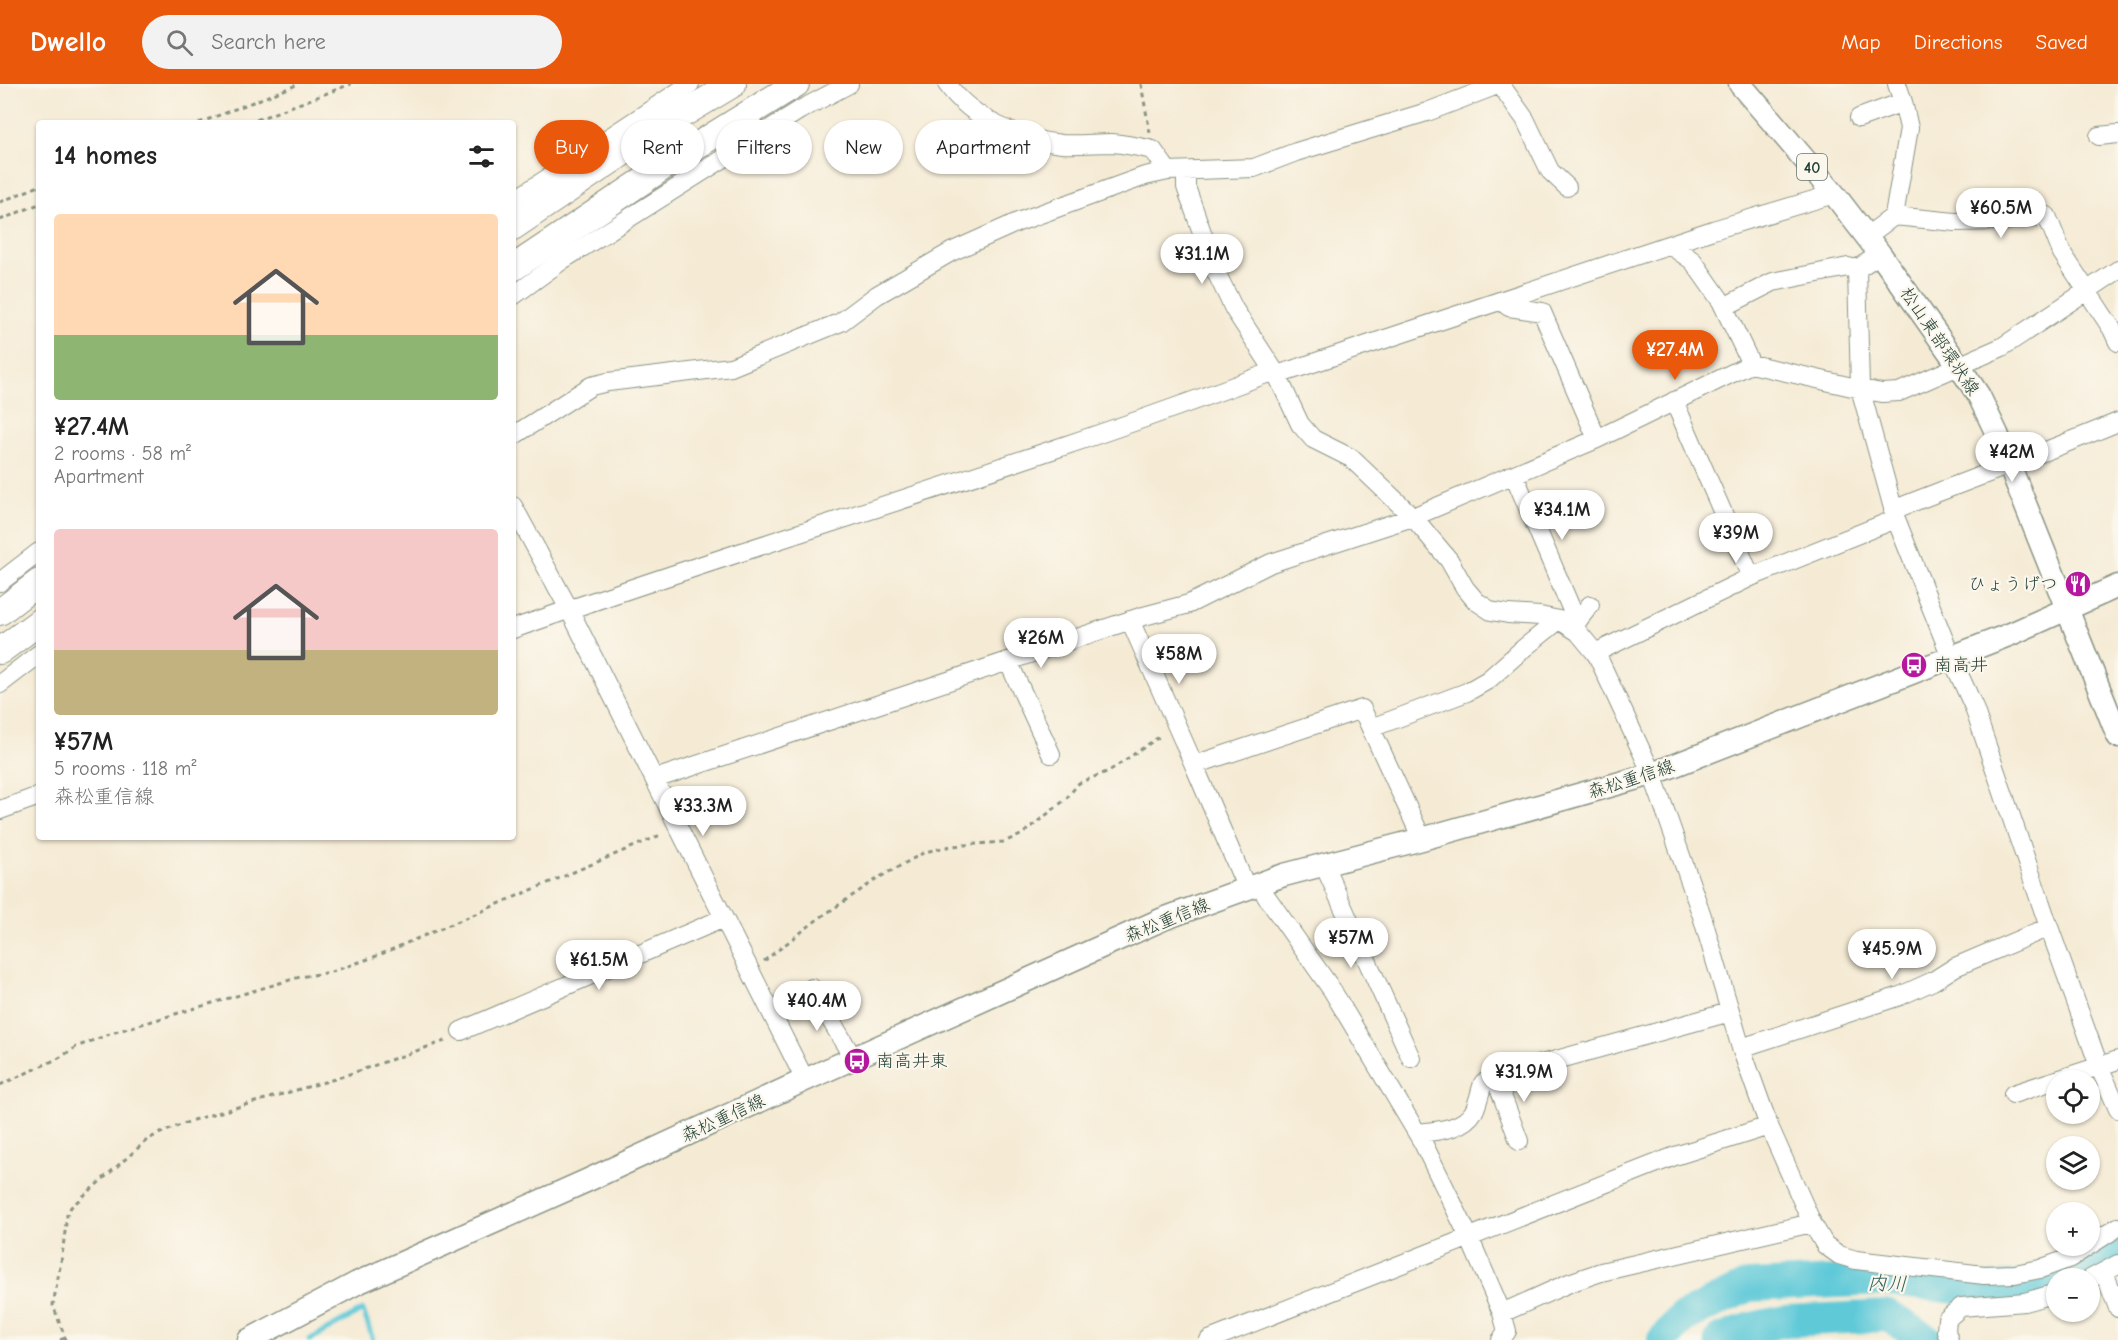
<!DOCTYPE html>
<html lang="en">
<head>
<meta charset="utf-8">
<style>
  :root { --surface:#fff; --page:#f2f2f2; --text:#222; --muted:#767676; --accent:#ea580c }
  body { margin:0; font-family:"Comic Neue","Klee One",sans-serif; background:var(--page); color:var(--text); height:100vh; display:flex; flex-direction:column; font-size:22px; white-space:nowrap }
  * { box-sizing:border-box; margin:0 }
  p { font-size:20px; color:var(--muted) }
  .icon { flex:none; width:33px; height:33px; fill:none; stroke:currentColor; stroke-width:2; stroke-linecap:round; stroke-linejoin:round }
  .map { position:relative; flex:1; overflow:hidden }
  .drawer { position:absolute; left:36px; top:36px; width:480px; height:720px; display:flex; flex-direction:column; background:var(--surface); border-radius:6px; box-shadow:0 2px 4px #0004 }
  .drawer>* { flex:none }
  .banner { position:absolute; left:534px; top:36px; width:570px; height:54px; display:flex; gap:12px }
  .controls { position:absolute; left:2046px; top:986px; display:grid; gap:12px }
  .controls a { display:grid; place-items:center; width:54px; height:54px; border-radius:50%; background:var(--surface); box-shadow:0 2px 4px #0004; font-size:30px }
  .price { position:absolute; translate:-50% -51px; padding:0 14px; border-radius:21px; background:#fff; color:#222; font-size:20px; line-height:39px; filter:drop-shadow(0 2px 3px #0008) }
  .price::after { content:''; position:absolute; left:50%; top:36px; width:18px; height:14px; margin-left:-9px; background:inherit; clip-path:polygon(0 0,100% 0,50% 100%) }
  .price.selected { background:var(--accent); color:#fff }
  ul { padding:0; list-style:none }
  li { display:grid; align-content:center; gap:12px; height:318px; padding:0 18px }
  li span { display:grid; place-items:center; height:186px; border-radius:6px; color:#555 }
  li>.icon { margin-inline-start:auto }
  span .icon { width:108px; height:108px; fill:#fffc; stroke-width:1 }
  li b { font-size:26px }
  h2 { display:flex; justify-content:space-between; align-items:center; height:72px; padding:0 18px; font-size:26px }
  .tag { padding:0 21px; border-radius:27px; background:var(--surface); box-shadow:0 2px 4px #0004; font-size:21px; line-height:54px }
  .tag.selected { background:var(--accent); color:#fff }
  header { display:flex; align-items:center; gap:36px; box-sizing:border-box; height:84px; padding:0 30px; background:var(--accent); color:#fff }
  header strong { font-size:28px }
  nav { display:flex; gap:33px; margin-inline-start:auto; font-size:21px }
  .search { width:420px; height:54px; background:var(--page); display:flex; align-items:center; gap:15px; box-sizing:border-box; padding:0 21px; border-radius:33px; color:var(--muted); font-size:22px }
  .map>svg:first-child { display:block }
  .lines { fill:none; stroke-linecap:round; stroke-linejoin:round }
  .stream { stroke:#5ec9d8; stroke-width:5 }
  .river { stroke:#5ec9d8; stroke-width:32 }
  .minor-casing { stroke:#8a9484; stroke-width:20 }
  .major-casing { stroke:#8a9484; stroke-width:25 }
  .highway-casing { stroke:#8a9484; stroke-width:28 }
  .path { stroke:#8a9484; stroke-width:3; stroke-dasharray:4.5 4.5; stroke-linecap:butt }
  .minor { stroke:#fff; stroke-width:18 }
  .major { stroke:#fff; stroke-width:22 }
  .highway { stroke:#fff; stroke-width:26 }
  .labels { text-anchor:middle; stroke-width:4.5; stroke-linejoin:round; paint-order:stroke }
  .shield { fill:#fbf7ec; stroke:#61756b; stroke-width:1.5 }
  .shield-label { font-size:16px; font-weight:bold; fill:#1f3d34 }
  .street-label { font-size:18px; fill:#1f3d34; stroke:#fbf7ec }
  .poi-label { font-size:18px; fill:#1f3d34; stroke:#fbf7ec; text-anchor:start }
  .water-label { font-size:20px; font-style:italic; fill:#2f605d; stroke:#fbf7ec }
</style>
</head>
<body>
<header>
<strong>Dwello</strong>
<div class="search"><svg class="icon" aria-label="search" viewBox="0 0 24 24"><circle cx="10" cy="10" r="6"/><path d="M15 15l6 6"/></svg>Search here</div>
<nav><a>Map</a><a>Directions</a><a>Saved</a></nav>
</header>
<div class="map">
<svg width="2118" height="1256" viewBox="0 0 2118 1256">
  <rect width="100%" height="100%" fill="#fbf7ec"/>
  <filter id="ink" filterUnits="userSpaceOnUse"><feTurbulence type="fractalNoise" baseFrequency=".0167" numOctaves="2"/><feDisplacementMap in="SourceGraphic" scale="12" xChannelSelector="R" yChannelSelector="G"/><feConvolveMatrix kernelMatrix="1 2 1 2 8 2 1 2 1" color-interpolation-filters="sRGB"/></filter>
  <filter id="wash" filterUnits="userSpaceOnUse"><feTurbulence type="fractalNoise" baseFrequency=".008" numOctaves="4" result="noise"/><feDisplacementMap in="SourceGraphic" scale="24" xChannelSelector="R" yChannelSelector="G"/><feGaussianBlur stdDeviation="1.35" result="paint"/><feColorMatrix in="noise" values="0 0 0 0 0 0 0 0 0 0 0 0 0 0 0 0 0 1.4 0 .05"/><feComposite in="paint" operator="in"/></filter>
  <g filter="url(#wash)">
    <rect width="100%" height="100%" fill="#f5ebd5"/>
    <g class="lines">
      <path class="stream" d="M309,1256L363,1226L373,1256"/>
      <path class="river" d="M1663,1256L1682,1234L1748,1202L1882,1196L1975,1206L2038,1201L2102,1175L2118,1163
        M1720,1256L1752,1244L1786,1237L1888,1232L1928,1256"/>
    </g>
  </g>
  <g filter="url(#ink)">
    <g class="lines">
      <defs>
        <path id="minor" d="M947,0C972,35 1019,56 1062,60C1079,61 1096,59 1112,59C1126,60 1140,63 1153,66L1168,87
          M1500,0L1525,35L1550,87L1567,103
          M1859,34L1903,18
          M2099,52L2118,50
          M1186,87V103L1216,188L1234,225L1277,291L1300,340L1313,355L1351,374L1413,433L1449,476L1465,504L1476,517L1491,527L1508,530L1540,532L1559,536L1578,548L1597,571L1652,690L1667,732L1702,832L1741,964L1769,1042L1812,1139L1825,1161L1839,1171L1856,1176L1984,1191L2015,1190L2040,1185L2070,1174L2118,1143
          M513,117L690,0
          M1894,132L1955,138L2002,137L2047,132L2062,169L2112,245L2118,258
          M1867,152L1894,132L1909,44L1903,18L1897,0
          M1670,161L1693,177L1721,217L1751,280
          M1880,170L1857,185L1860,304L1896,435L1951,573L1973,621L2049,843L2099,982L2118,1025
          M513,212L564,175L800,26L849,0
          M1501,217L1509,223L1542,228L1597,355
          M1724,223L1773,198L1848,183L1857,185
          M1277,291L1713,146L1834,110
          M1674,317L1751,493
          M513,352L591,302L608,298L731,283L841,238L877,211L951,168L1018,138L1145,92L1168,87L1254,84L1296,68L1427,28L1500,0
          M1514,391L1577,538
          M513,422L569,525L805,996
          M1893,426C1968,396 2044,369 2118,338
          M0,498L39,468
          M1130,536L1194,681
          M1572,544L1590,521
          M513,545C766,456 1023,382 1274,287
          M1595,569L1751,493L1896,435
          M1008,577L1051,670
          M0,600L39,570
          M1371,644L1467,608L1488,596L1524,564L1559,536
          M655,695L1140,533L1189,520L1271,479L1413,433L1597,355L1751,280L1861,305L1882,309L1899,308L2002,263L2118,186
          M0,726L39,712
          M1324,781L1411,974
          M1261,800L1266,812L1332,906L1423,1059L1469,1153L1502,1229L1507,1247L1501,1256
          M1247,805L1194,681L1362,625L1422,755
          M812,904L853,974
          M461,947L724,834
          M1741,964L1900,912L1933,897L1955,883L2049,843
          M1495,993L1519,1057
          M2057,996L2118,976
          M2013,1010L2056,996
          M1417,1049C1436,1047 1463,1046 1474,1027C1478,1019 1480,1008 1483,999L1495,993L1730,928
          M2104,1188L2118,1224
          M2090,1195L2118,1180
          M1502,1229L1569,1199L1601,1188L1812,1139
          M1209,1256L1675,1072L1769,1042
          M1949,1256L1946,1247L1947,1235L1961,1223L2025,1218L2056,1209"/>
        <path id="major" d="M1740,0L1834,110L1880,170L1959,282L1979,312L1997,350L2118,652
          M249,1256L357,1199L586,1097L805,996L1163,835L1284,791L1422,755L1652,690L2011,550L2118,502"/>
        <path id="highway" d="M513,143L658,45L733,0
          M513,184L677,74L796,0
          M0,528L39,498
          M0,567L39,538"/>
      </defs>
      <use href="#minor" class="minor-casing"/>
      <use href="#major" class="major-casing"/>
      <use href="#highway" class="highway-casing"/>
      <path class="path" d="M1141,0L1150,49
        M199,39L299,0
        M248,39L351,0
        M0,118L39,102
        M0,136L39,120
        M764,877L818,835L880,793L925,768L951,762L1003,758L1021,751L1065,716L1079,699L1109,687L1162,651
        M0,1001L59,974L76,963L115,948L300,893L331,888L374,873L663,750
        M60,1256L65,1254
        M66,1256L53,1221L62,1172L67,1131L71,1123L147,1056L156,1051L193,1036L338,994L448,956"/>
      <use href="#minor" class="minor"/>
      <use href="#major" class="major"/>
      <use href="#highway" class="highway"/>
    </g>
  </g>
  <defs>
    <symbol id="restaurant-disc" viewBox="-11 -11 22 22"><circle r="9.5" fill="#b5179e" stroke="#fbf7ec"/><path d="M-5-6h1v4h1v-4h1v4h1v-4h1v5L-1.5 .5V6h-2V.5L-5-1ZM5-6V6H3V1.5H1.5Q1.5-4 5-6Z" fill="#fff"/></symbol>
    <symbol id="bus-disc" viewBox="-11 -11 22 22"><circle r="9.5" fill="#b5179e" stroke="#fbf7ec"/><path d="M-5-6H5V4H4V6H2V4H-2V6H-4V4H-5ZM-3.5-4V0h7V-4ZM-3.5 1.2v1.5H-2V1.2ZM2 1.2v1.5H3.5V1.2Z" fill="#fff"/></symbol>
  </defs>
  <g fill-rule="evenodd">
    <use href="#restaurant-disc" x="2063" y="485" width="30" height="30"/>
    <use href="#bus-disc" x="1899" y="566" width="30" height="30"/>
    <use href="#bus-disc" x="842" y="962" width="30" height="30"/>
  </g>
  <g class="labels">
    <rect class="shield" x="1797" y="70" width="30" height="26" rx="4.5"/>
    <g class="shield-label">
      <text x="1812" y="89">40</text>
    </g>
    <g class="street-label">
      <text transform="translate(1940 257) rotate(56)" y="6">松山東部環状線</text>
      <text transform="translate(1631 695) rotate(-18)" y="6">森松重信線</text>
      <text transform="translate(1167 836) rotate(-22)" y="6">森松重信線</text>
      <text transform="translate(723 1034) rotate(-25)" y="6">森松重信線</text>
    </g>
    <g class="poi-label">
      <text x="2058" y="506" text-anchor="end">ひょうげつ</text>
      <text x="1934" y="587">南高井</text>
      <text x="876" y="983">南高井東</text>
    </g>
    <g class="water-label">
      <text transform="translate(1887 1199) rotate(2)" y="7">内川</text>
    </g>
  </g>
</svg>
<div class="controls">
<a><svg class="icon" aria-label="locate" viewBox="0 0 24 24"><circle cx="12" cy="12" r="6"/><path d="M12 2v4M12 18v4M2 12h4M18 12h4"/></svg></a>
<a><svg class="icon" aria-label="layers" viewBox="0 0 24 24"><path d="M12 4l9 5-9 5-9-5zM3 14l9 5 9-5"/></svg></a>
<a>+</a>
<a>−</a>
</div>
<b class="price" style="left:2001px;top:155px">¥60.5M</b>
<b class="price" style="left:1202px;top:201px">¥31.1M</b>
<b class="price selected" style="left:1675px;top:297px">¥27.4M</b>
<b class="price" style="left:2012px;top:399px">¥42M</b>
<b class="price" style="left:1562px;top:457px">¥34.1M</b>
<b class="price" style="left:1736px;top:480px">¥39M</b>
<b class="price" style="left:1041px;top:585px">¥26M</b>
<b class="price" style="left:1179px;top:601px">¥58M</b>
<b class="price" style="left:703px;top:753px">¥33.3M</b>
<b class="price" style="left:1351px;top:885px">¥57M</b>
<b class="price" style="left:1892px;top:896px">¥45.9M</b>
<b class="price" style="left:599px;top:907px">¥61.5M</b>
<b class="price" style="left:817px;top:948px">¥40.4M</b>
<b class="price" style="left:1524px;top:1019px">¥31.9M</b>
<div class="banner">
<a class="tag selected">Buy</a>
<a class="tag">Rent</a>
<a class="tag">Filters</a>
<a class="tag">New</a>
<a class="tag">Apartment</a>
</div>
<section class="drawer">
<h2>14 homes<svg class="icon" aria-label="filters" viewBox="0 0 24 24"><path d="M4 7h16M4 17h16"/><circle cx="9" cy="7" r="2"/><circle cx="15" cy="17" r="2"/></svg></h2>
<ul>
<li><span style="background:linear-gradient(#ffd9b3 65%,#8fb573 0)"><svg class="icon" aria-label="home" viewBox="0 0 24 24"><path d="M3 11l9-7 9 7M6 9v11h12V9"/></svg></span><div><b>¥27.4M</b><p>2 rooms · 58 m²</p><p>Apartment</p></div></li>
<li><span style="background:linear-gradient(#f6c9c9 65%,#c2b280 0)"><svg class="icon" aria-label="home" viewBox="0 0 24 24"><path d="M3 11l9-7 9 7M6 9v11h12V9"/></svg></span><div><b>¥57M</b><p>5 rooms · 118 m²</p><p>森松重信線</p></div></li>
</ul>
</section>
</div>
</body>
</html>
